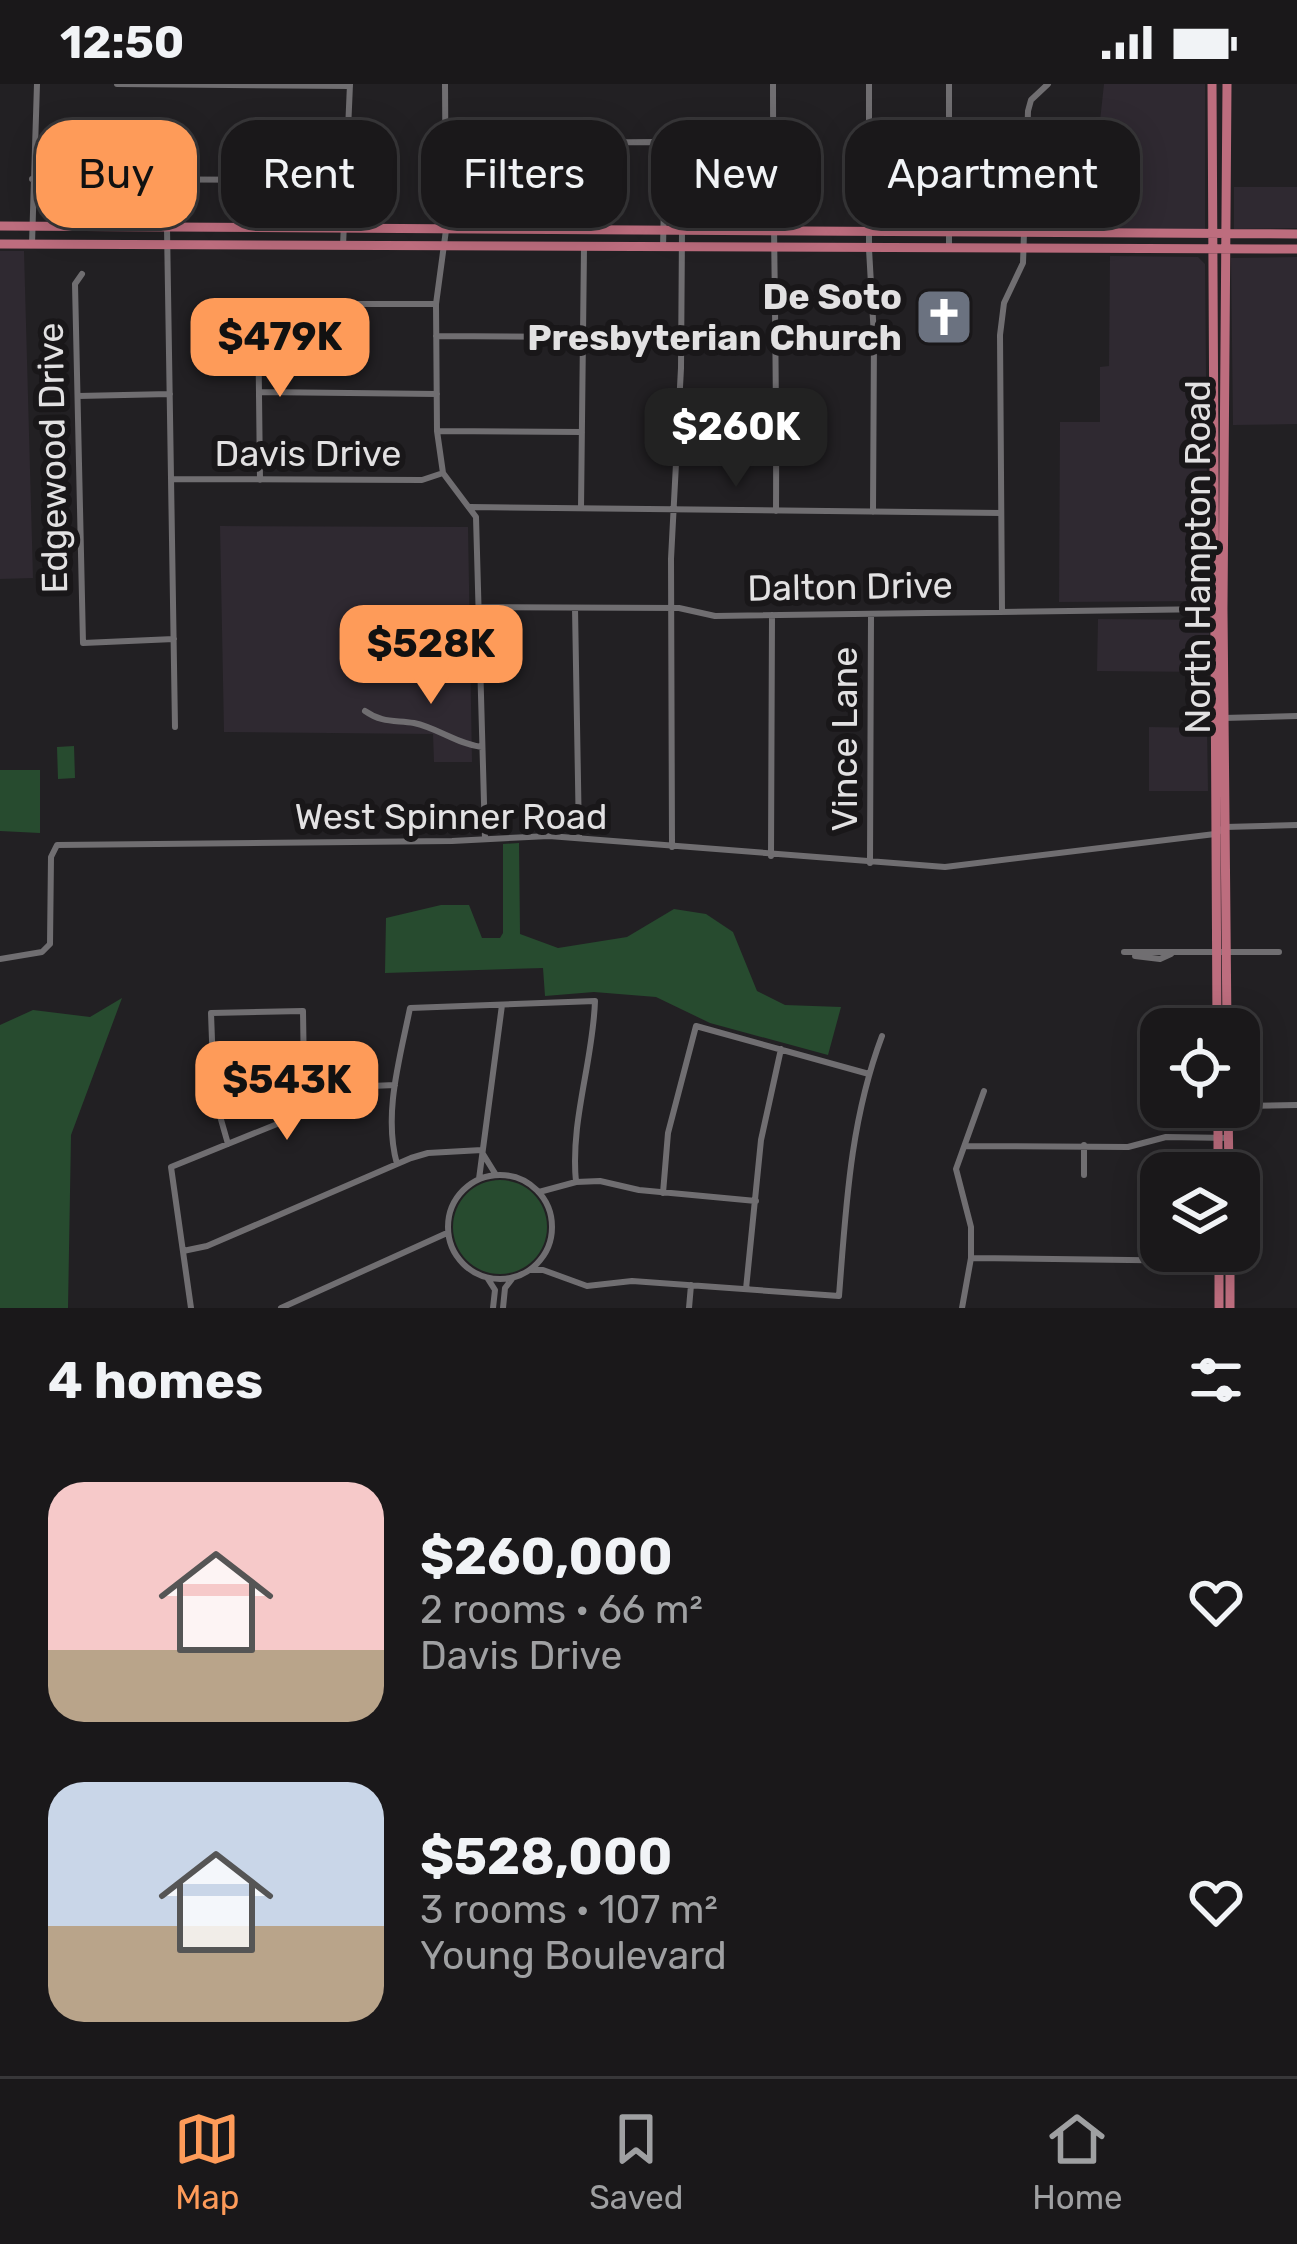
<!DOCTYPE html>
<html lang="en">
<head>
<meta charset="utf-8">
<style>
  :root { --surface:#1a181a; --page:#272527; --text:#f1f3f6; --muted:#9fa0a2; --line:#383739; --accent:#fe9b59 }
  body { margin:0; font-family:Rubik,sans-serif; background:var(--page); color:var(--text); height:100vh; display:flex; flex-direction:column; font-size:45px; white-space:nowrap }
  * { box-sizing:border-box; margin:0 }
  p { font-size:39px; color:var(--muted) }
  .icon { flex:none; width:66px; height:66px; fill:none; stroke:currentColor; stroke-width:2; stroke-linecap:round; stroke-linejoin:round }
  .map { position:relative; height:1224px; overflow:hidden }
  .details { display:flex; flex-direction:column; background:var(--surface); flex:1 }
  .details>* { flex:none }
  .hud { position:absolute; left:36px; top:36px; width:1227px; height:108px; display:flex; gap:24px }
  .buttons { position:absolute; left:1140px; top:924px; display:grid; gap:24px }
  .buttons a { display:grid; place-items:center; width:120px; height:120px; border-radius:24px; background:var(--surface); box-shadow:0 6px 30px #0003,0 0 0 3px var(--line); font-size:60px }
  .price { position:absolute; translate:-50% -102px; padding:0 27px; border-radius:24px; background:var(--accent); color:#111; font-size:39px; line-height:78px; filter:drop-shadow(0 3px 6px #0008) }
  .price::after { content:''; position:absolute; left:50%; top:72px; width:36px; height:27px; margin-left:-18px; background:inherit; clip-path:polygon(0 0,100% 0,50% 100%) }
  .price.on { background:#222; color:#fff }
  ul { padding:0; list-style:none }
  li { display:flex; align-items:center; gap:36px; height:300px; padding:0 48px }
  li span { display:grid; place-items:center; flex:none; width:336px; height:240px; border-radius:36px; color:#555 }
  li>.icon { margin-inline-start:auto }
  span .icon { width:144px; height:144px; fill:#fffc; stroke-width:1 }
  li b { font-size:51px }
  h2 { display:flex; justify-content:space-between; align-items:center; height:144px; padding:0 48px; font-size:51px }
  .tag { padding:0 42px; border-radius:36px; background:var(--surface); box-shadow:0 6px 30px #0003,0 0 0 3px var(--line); font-size:42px; line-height:108px }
  .tag.on { background:var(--accent); color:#111 }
  .status { display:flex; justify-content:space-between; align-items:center; height:84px; padding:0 60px; background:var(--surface); direction:ltr }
  .status svg { height:33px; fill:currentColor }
  .tabs { display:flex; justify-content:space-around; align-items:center; height:168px; border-top:3px solid var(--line); background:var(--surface); font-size:33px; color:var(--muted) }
  .tabs a { display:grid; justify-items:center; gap:6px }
  .tabs .on { color:var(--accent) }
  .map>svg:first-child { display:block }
  .built { fill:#2f2931 }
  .green { fill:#274b2f }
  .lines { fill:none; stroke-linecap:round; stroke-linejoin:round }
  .minor { stroke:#706e71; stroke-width:6 }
  .major { stroke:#bd6d7e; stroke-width:9 }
  .labels { text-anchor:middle; stroke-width:12; stroke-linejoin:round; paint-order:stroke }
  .poi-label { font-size:36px; font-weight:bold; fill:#e2e1e2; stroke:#191719; text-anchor:end }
  .street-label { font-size:36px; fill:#e2e1e2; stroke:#191719 }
</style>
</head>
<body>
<div class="status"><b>12:50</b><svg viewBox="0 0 49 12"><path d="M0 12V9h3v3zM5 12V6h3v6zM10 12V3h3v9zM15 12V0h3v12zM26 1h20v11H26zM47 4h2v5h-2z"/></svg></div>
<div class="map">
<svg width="1297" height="1224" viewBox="0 0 1297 1224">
  <rect width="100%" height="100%" fill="#222023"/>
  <path class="built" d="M1104,0H1205V146H1070L1071,49L1099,46Z
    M1234,103H1297V144L1234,145Z
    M0,167H24L33,494L0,495Z
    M1110,172L1198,173L1205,180L1208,517L1059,518L1060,338H1100V283L1109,282Z
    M1297,173V340L1233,341L1231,174Z
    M220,442L468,443L472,678H434L433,650L224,648Z
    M1098,535L1209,536L1210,588L1097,587Z
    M1149,643L1207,644L1208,707H1149Z"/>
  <path class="green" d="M74,662L75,694L58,695L57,663Z
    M0,686H40V749L0,747Z
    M519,759L520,850L558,864L627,853L674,825L706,830L733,848L757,907L785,921L841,923L828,971L710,939L656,913L594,908L545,912L543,884L385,889L386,834L441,821H469L482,854H500L503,849V760Z
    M122,914L71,1051L68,1224H0V941L33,926L90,933Z
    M453 1143a47 47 0 1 1 94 0a47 47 0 1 1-94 0Z"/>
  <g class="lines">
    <path class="minor" d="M117,0L350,2
      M445,0L446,146L436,220L437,347L443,389L476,433L485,754
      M773,0C773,143 777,284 776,427
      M869,0V165L874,253L873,428
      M949,0V165
      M32,95L346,96
      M167,144L175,643
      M545,144V68L552,59L656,58L665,69L663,164
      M32,160L37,0
      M343,162L350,0
      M82,190L75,200L83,559L174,555
      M436,252L581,253
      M261,308L437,310
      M78,312L170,310
      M437,347L582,348
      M172,395L422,396L443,389
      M260,396L258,225L270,220H436
      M470,423L1001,429
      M581,424L584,164
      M479,523L679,524L715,532L1214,525
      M575,524L579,754
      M1002,526L1000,251L1004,219L1023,179L1028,27L1031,16L1048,0
      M365,627C382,639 394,636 414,639C438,644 457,660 482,663
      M1223,634L1297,632
      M672,763L671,475L681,284L682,147
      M771,772L772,531
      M870,779L871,532
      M1124,868H1279
      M1135,872L1160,875L1171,870
      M0,875L42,868L50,860L51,773L57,761L452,757L549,752L945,783L1215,750L1225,743L1297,741
      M1239,1022L1297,1021
      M228,1060L214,1011L211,929L303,927L304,993L312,1026
      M965,1062L1128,1063L1166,1053L1229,1054
      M483,1070L496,1091
      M397,1080C383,1030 400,974 410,924L595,917C593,978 570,1037 576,1098
      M448 1143a52 52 0 1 1 104 0a52 52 0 1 1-104 0Z
      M1084,1091V1061
      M479,1095L502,921
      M539,1108L576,1098L600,1097L639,1106L756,1117
      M663,1109L668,1049L696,942L869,990
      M183,1167L207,1162L411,1074L428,1069L482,1066
      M971,1174L1204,1177L1230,1181
      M531,1186H543L587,1202L632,1197L839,1212C846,1123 850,1037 882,952
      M488,1195L495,1206L493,1224
      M746,1205L761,1056L781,965
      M191,1224L171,1083L371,1002L395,1001
      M281,1224L447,1149
      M503,1224L505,1204L512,1195
      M689,1224L691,1201
      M962,1224L971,1174V1143L956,1085L984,1007"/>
    <path class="major" d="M1212,0L1217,945
      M1227,0L1223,525L1227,945
      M0,142L1297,150
      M0,160L1297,165
      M1218,1023V1089
      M1228,1023L1229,1089
      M1230,1167V1224
      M1219,1224V1167"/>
  </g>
  <defs>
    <symbol id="church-square" viewBox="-11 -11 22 22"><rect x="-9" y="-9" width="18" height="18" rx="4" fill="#6b7280" stroke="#191719"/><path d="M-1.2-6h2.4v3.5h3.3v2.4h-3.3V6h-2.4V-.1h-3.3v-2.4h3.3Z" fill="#fff"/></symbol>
  </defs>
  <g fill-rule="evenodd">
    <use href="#church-square" x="911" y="200" width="66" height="66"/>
  </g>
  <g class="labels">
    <g class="poi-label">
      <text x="902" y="225">De Soto<tspan x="902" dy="41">Presbyterian Church</tspan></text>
    </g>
    <g class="street-label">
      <text x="308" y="382">Davis Drive</text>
      <text transform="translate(52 374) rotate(-91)" y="13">Edgewood Drive</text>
      <text transform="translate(1197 473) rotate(-90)" y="13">North Hampton Road</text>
      <text transform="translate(850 502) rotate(-1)" y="13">Dalton Drive</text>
      <text transform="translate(844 655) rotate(-90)" y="13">Vince Lane</text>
      <text x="451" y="745">West Spinner Road</text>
    </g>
  </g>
</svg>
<div class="buttons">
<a><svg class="icon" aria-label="locate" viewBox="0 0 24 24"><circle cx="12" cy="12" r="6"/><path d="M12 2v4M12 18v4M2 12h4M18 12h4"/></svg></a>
<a><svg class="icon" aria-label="layers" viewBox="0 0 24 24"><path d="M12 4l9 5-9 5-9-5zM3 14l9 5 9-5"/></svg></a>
</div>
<b class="price" style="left:280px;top:316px">$479K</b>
<b class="price on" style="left:736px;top:406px">$260K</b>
<b class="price" style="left:431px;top:623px">$528K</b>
<b class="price" style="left:287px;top:1059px">$543K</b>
<div class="hud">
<a class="tag on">Buy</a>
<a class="tag">Rent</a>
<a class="tag">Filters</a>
<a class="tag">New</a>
<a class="tag">Apartment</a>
</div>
</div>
<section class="details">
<h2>4 homes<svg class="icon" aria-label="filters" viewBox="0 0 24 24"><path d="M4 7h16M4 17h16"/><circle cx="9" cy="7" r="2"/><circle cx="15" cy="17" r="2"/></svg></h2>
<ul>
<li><span style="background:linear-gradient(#f6c9c9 70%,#b9a48a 0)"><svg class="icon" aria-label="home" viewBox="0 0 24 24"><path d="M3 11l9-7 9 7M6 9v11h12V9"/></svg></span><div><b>$260,000</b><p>2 rooms · 66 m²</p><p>Davis Drive</p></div><svg class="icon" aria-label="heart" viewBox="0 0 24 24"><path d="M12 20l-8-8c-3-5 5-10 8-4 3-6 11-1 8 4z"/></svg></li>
<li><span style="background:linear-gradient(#c9d6e8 60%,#b9a48a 0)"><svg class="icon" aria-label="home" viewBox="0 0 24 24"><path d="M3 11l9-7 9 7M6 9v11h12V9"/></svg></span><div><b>$528,000</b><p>3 rooms · 107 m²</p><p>Young Boulevard</p></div><svg class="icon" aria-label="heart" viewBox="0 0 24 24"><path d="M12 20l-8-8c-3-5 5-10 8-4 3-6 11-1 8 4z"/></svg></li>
</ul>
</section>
<nav class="tabs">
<a class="on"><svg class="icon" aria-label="map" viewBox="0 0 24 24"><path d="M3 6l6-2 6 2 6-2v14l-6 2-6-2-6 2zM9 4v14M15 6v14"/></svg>Map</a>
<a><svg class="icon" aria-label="saved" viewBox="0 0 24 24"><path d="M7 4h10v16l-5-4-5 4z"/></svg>Saved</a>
<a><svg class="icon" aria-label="home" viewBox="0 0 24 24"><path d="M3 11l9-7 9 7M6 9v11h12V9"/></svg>Home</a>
</nav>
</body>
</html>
